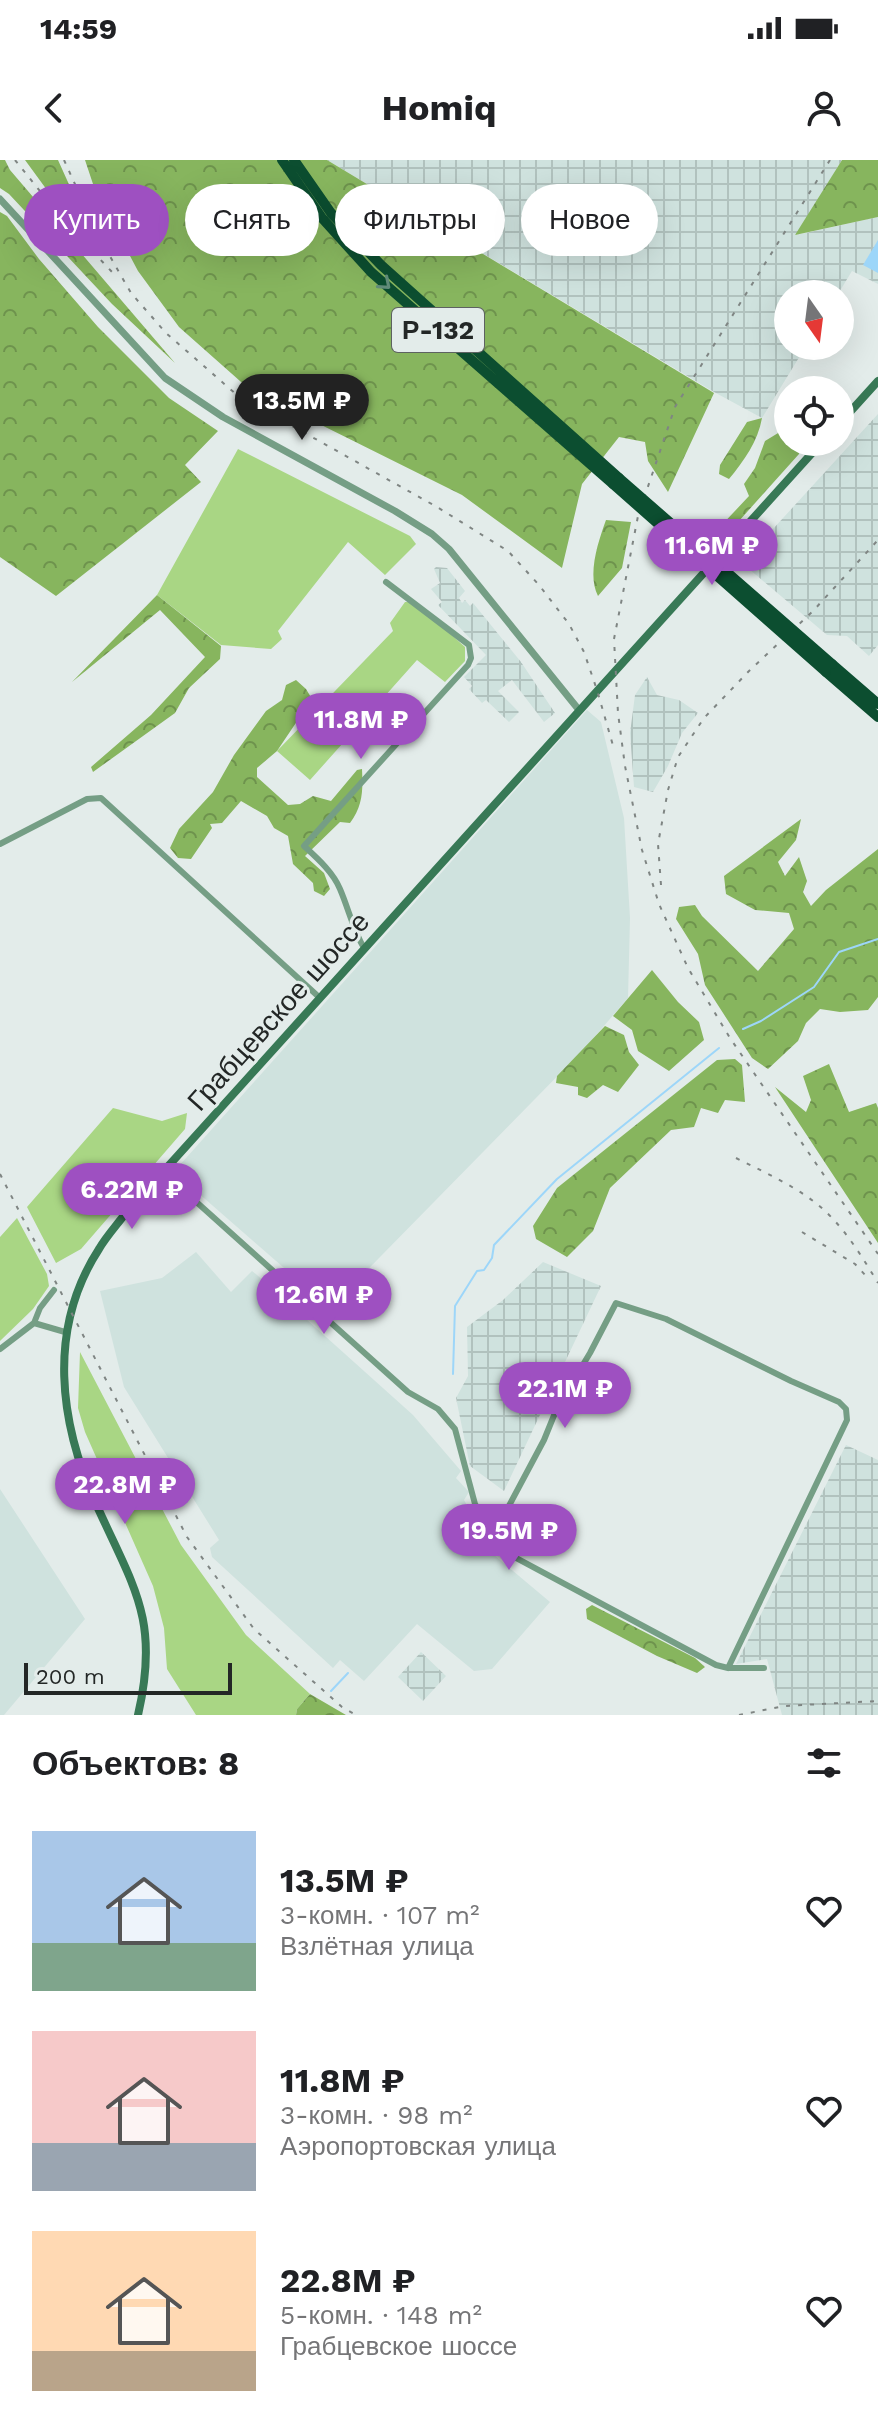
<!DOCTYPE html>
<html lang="ru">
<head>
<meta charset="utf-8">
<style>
  :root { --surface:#fff; --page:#f6f6f6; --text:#202124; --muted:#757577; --accent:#9e50c1 }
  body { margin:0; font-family:"Work Sans",sans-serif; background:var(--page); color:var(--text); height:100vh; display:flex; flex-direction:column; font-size:30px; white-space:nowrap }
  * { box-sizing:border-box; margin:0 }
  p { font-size:26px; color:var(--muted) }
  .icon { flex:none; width:44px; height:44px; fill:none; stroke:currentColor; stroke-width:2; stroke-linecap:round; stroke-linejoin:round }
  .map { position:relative; height:1555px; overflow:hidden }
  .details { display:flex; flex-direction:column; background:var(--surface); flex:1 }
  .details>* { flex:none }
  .banner { position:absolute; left:24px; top:24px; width:830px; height:72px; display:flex; gap:16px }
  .needle { width:52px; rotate:166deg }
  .buttons { position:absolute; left:774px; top:120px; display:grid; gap:16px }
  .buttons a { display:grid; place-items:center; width:80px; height:80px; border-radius:50%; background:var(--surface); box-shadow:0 8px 32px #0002; font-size:40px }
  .scale { position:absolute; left:24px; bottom:20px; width:208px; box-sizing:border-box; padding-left:8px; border:4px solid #232726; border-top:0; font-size:22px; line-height:28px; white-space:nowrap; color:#232726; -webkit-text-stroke:6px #e3ecea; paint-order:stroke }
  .price { position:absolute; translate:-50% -68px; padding:0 18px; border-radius:28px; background:var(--accent); color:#fff; font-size:26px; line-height:52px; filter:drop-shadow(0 2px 4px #0008) }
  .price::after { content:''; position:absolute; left:50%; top:48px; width:24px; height:18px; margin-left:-12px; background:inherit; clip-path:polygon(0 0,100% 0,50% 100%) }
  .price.current { background:#222; color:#fff }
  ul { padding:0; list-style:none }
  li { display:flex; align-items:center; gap:24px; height:200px; padding:0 32px }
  li span { display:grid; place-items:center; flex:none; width:224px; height:160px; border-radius:0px; color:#555 }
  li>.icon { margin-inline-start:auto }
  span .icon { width:96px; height:96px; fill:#fffc; stroke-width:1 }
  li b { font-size:34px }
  h2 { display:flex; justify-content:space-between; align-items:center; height:96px; padding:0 32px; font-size:34px }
  .pill { padding:0 28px; border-radius:36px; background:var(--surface); box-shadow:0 8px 32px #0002; font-size:28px; line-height:72px }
  .pill.current { background:var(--accent); color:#fff }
  .status { display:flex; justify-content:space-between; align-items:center; height:56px; padding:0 40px; background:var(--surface); direction:ltr }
  .status svg { height:22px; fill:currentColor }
  header { display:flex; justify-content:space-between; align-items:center; height:104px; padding:0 32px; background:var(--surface); font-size:36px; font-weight:700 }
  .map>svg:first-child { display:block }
  .built { fill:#cfe2de }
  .industrial { fill:url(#industrial-grid) }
  .green { fill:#a9d684 }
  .forest { fill:url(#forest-crowns) }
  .water { fill:#9dd6f9 }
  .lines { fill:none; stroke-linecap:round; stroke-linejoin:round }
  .stream { stroke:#9dd6f9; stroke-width:2 }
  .minor { stroke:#759e85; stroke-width:6 }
  .tertiary { stroke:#759e85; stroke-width:7 }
  .secondary { stroke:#387956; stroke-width:8 }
  .trunk { stroke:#0c4e30; stroke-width:10 }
  .rail { stroke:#7f8583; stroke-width:2; stroke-dasharray:4 8; stroke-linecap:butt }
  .trunk-bridge { stroke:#0c4e30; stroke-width:10 }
  .oneway { stroke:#628d7a }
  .labels { text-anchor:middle; stroke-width:6; stroke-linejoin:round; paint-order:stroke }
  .shield { fill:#e3ecea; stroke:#5d6261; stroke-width:2 }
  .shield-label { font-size:26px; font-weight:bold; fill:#232726 }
  .street-label { font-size:28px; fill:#232726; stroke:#e3ecea }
</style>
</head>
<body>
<div class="status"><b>14:59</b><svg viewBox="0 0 49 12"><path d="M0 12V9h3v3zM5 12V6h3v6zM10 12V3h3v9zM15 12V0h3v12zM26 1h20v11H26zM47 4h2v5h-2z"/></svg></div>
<header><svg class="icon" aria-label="back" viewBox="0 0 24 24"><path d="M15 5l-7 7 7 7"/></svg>Homiq<svg class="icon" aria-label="person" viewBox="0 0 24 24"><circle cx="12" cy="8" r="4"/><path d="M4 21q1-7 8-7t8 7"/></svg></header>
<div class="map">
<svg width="878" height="1555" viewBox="0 0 878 1555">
  <defs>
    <pattern id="industrial-grid" width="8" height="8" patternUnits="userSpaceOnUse" patternTransform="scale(2)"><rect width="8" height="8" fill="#cfe2de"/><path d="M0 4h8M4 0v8" fill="none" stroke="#b1c2be"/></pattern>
    <pattern id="forest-crowns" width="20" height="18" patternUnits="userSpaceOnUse" patternTransform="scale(2)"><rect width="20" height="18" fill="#87b55e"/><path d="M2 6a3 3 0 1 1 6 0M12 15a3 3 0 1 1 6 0" fill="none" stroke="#6e934d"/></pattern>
  </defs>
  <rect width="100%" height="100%" fill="#e3ecea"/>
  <path class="built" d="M587,550L601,562L624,658L630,758L628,838L584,889L330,1148L181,1018L178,1007Z
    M196,1092L231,1132L252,1111L257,1115L413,1255L461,1311L456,1318L469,1332L464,1340L468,1347L459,1357L494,1395L550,1442L492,1509L474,1511L417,1464L364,1521L340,1500L333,1508L212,1397L210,1388L219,1380L124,1227L100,1131L162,1118Z
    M0,1329L85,1459L4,1555H0Z"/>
  <path class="industrial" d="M327,0H842L796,75L878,57V124L852,111L838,134H788V186H806L762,258L714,232Z
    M878,254V485L869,496L847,476L827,475L742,403Z
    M436,407L447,408L465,431L459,438L462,443L465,440L470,446L473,443L521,502L555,553L544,562L512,520L498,531L519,552L509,562L486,540L482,543L469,529L472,526L464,517L486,495L438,445L442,442L431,429L440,423L434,409Z
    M647,517L657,535L679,540L698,553L682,573L668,606L653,632L634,627L630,573L635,535Z
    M543,1102L601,1126L504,1331L470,1306L456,1238L468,1216L467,1167L503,1140Z
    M846,1285L878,1300V1555H782L767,1499L736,1504Z
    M421,1492L446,1516L423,1541L398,1517Z"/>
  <path class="green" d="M238,289L410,376L416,384L385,415L348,382L278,471L282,479L271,489L221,485L157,435Z
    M405,442H410L437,462L465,487V501L445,522L417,500L310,620L277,591L393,471L390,463Z
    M113,948L162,961L187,953L185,969L81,1089L56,1103L27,1047Z
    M17,1058L47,1114L49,1126L33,1149L0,1181V1077Z
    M80,1192L181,1385L246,1475L310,1534L297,1549L296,1555H196L167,1509L164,1468L153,1426L85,1272L78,1248Z"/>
  <path class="forest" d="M0,0H5L10,10L175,203L112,144L9,34L0,28Z
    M25,0H58L94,80L55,41Z
    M85,0H327L714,233L668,332L648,301L645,282L619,277L582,324L562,408L462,335L249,229L179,167L138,111L95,30Z
    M842,0H878V57L795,75Z
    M0,52L7,56L39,99L98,167L169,238L218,271L185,305L201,322L56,436L0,397Z
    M762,258C758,281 744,301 729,319L719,314L720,305L747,262Z
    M788,267V282H801L799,294L730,371L719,375L718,369L749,336L744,324L755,308L765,281Z
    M606,360L631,362L622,408L598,436C587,415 598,382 606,360Z
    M157,435L221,486L220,499L189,528L175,553L93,612L91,607L151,555L205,497L160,450L72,522Z
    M296,520L306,529L312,539L277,591L257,608V617L288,645L300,644L313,636L331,641L357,610L362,609C363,630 363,646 350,663L340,662L305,696L324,713L330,729L324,736L314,731L313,723L293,704L288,676L274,668L267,656L241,641L222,663L210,664L212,668L191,699L178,698L170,688L179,669L213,632L234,595L266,551L282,540L286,525Z
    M801,659L796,680L778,702L785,716L799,697L807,721L803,732L811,746L826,730L878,689V837L868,850L840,852L820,849L806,863L798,881L768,909L752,898L705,825L698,794L676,759L679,747L695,745L702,756L758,811L794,769L789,753L755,750L726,734L724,716Z
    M652,810L678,842L699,862L704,880L669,911L638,891L632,870L613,856Z
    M605,866L624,875L629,892L639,905L618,932L603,925L587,938L578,935V927L556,923L557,916Z
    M735,899L742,905L745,942L725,940L718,953L701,948L694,967L671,970L610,1028L593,1071L567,1097L536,1079L533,1066L557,1028L717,900Z
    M829,904L849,952L876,943L878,948V1083L775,927L806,952L811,940L803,916Z
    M592,1445L695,1498L705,1507L697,1513L657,1496L587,1459L586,1449Z
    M310,1534L346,1555H296L297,1549Z"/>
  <path class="water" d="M878,80V113L863,105Z"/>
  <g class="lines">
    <path class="stream" d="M743,869L761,861L814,827L839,792L878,779
      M453,1214L455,1146L477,1111L484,1110L492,1098L494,1085L557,1019L719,888
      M331,1531L348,1513"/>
    <path class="minor" d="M0,684L87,639L101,638L320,838
      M364,788C353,770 349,750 340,729C333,712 317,698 304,686L468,505L471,498L469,485L386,422
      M163,1012L408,1232L438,1249L455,1269L475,1344L505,1392L716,1505L728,1508H764
      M54,1130L40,1148L34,1163L65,1172
      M0,1189L34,1163
      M487,1363L502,1359L544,1280L557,1248L590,1193L616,1143L666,1159L791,1221L839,1242L846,1249L847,1260L728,1508"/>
    <path class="tertiary" d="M0,39L165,218L223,257L395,351L432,374L449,389L579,550"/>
    <path class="secondary" d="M840,263L878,221
      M138,1555C160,1460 134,1428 97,1346C59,1263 47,1169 99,1089C106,1077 116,1066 125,1054L822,282"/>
    <path class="trunk" d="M282,0L322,58L371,112L613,324
      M294,0L331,53L381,105L619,318
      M832,504L878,544
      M826,512L878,557"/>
    <path class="rail" d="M15,0L64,61L112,112
      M64,0L100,79L131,133L166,173L237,235L437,347L508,391L539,425L569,464L584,492L597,530L614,589
      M830,0L675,247L638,356L614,479L618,553L625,606L642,690L659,744L688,808L730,878L878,1094
      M661,725L658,684L668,630L678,597L704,558L749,511L813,451L878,380
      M736,998C764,1012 793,1025 817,1044C843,1065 861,1095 878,1123
      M0,1014L187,1377L254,1469L342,1547L356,1555
      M802,1072L855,1104L866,1116
      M739,1555L784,1546L878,1541"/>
    <path class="trunk-bridge" d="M619,318L832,504
      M613,324L826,512"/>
  </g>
  <defs><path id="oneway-chevron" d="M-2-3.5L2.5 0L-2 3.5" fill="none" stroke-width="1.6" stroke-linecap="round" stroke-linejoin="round" transform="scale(2)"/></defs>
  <use class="oneway" href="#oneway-chevron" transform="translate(385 124) rotate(41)"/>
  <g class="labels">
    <rect class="shield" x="392" y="148" width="92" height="44" rx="6"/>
    <g class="shield-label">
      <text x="438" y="179">Р-132</text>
    </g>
    <g class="street-label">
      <text transform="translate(278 851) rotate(-48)" y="10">Грабцевское шоссе</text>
    </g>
  </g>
</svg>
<div class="buttons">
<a><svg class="needle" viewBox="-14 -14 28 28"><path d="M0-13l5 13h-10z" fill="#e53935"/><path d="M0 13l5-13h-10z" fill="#757577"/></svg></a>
<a><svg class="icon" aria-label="locate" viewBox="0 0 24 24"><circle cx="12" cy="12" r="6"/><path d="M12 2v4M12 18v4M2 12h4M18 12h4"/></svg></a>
</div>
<div class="scale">200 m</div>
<b class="price current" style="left:302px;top:282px">13.5M ₽</b>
<b class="price" style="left:712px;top:427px">11.6M ₽</b>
<b class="price" style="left:361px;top:601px">11.8M ₽</b>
<b class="price" style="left:132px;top:1071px">6.22M ₽</b>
<b class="price" style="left:324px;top:1176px">12.6M ₽</b>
<b class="price" style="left:565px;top:1270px">22.1M ₽</b>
<b class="price" style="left:125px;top:1366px">22.8M ₽</b>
<b class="price" style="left:509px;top:1412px">19.5M ₽</b>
<div class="banner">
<a class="pill current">Купить</a>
<a class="pill">Снять</a>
<a class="pill">Фильтры</a>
<a class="pill">Новое</a>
</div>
</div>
<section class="details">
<h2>Объектов: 8<svg class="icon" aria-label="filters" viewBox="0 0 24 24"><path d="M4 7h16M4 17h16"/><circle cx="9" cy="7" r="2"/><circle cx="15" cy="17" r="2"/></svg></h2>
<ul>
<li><span style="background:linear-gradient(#a9c7e8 70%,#7fa58c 0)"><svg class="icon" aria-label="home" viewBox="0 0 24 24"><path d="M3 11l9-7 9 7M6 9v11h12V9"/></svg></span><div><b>13.5M ₽</b><p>3-комн. · 107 m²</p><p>Взлётная улица</p></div><svg class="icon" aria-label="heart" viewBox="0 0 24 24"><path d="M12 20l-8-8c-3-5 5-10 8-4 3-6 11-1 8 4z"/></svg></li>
<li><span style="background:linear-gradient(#f6c9c9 70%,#9aa5b1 0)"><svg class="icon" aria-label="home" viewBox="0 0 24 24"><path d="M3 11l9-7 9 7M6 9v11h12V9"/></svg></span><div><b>11.8M ₽</b><p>3-комн. · 98 m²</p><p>Аэропортовская улица</p></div><svg class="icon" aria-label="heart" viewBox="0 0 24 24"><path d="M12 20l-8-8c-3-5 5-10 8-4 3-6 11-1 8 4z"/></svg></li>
<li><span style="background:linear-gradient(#ffd9b3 75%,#b9a48a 0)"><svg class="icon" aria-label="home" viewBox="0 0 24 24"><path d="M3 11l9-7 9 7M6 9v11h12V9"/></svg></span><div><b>22.8M ₽</b><p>5-комн. · 148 m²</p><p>Грабцевское шоссе</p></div><svg class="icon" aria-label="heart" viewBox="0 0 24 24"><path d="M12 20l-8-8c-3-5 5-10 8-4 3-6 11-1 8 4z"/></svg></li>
</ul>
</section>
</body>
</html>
